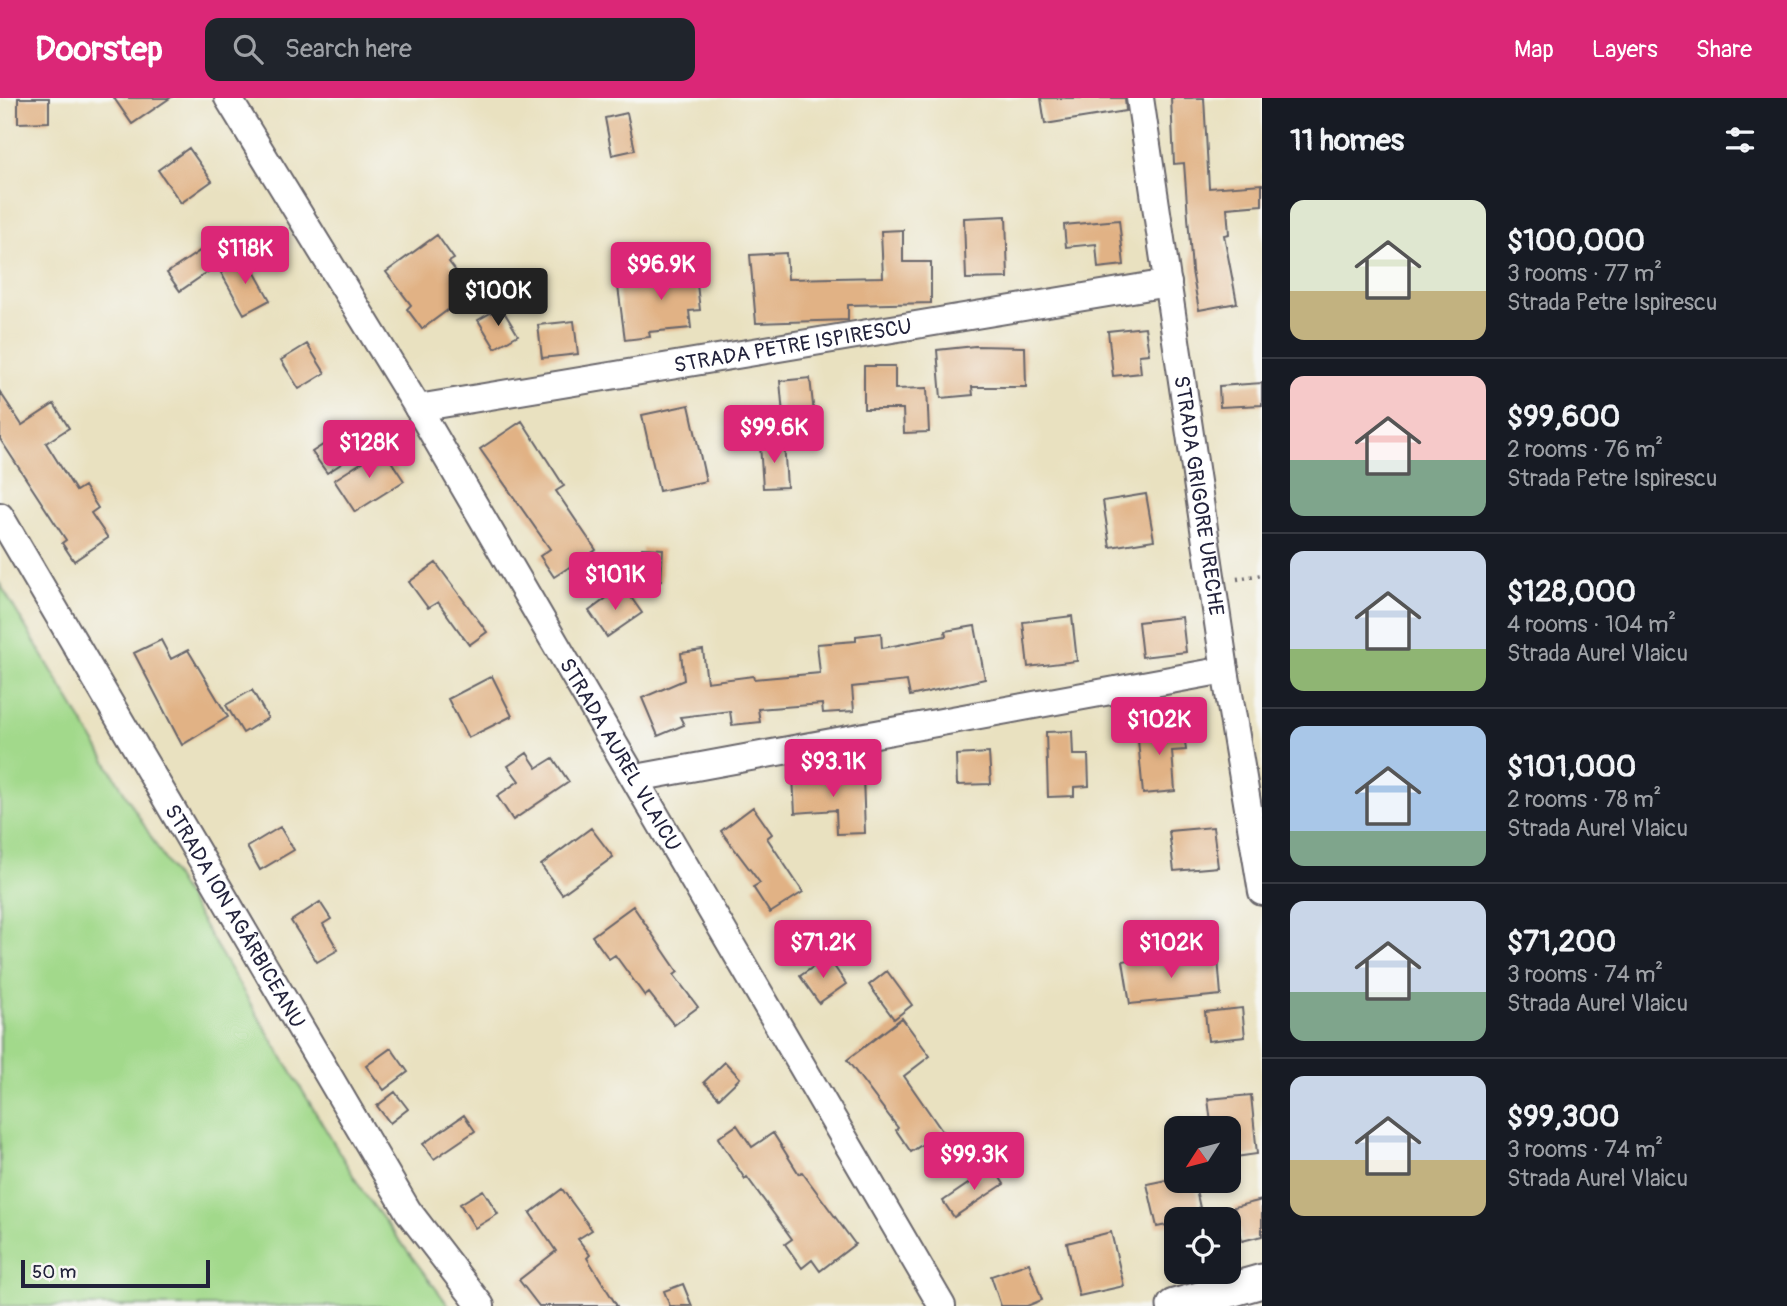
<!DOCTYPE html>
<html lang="en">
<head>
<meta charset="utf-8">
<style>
  :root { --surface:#171b24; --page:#20242c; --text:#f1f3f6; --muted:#9ea1a6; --line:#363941; --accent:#db2777 }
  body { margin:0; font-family:Pangolin,sans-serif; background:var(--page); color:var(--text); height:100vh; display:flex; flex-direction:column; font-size:26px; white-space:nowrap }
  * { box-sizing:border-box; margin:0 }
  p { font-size:23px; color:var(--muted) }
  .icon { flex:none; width:38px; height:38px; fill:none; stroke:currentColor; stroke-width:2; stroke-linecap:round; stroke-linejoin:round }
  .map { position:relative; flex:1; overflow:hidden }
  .side { display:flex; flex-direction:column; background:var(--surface); width:525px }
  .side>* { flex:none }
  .needle { width:46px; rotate:234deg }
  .tools { position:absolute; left:1164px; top:1018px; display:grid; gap:14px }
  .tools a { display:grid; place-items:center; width:77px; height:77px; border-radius:14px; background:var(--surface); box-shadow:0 4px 10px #0003; font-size:35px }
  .scale { position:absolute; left:21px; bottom:18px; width:189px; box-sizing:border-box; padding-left:7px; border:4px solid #22223b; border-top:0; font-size:19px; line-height:24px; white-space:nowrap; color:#22223b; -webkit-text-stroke:5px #f6f6f2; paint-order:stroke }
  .price { position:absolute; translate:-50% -60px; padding:0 16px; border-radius:7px; background:var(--accent); color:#fff; font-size:23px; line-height:46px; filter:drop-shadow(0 2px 4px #0008) }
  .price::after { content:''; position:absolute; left:50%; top:42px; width:21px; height:16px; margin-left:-10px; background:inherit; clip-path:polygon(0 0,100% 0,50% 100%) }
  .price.selected { background:#222; color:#fff }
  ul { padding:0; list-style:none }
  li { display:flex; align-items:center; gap:21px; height:175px; padding:0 28px }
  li+li { border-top:2px solid var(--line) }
  li span { display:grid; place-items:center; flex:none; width:196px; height:140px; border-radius:14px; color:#555 }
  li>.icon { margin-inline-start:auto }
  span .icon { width:84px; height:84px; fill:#fffc; stroke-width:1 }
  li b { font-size:30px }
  h2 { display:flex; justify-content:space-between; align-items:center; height:84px; padding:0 28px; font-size:30px }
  header { display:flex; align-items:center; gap:42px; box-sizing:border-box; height:98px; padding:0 35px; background:var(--accent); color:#fff }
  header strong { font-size:33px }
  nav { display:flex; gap:38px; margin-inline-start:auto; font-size:24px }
  .search { width:490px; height:63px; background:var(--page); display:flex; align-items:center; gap:18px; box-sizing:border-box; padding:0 24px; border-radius:14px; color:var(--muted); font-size:26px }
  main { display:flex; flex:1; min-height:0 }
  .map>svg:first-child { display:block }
  .green { fill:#a2d98b; stroke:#627e63; stroke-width:2 }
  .building { fill:#e1b285 }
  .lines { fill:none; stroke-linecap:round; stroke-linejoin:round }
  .minor-casing { stroke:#68656a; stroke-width:30 }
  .tertiary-casing { stroke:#68656a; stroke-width:37 }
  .path { stroke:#68656a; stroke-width:4.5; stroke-dasharray:2 5; stroke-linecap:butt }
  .minor { stroke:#fff; stroke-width:26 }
  .tertiary { stroke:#fff; stroke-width:33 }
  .labels { text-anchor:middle; stroke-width:5; stroke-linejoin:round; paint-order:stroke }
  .street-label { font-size:21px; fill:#22223b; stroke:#f6f6f2 }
</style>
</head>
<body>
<header>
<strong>Doorstep</strong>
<div class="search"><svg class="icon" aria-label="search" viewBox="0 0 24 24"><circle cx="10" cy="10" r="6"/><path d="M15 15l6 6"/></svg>Search here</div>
<nav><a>Map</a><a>Layers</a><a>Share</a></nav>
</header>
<main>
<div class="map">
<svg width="1262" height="1208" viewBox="0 0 1262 1208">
  <rect width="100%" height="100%" fill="#f6f6f2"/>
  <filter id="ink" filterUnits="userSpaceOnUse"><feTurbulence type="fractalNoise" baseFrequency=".0143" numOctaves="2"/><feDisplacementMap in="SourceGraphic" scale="14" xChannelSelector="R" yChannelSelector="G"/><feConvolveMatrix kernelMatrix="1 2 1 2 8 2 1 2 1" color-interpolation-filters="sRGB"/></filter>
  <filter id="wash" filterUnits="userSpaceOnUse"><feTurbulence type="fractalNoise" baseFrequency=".00686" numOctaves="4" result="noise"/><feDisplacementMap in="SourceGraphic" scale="28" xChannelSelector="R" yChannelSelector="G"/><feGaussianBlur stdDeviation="1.57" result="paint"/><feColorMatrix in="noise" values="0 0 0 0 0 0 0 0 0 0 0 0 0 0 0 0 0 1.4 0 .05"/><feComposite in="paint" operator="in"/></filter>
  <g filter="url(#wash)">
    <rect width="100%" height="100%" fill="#e9e1c0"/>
    <path class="green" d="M0,486L363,1094L449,1208H0Z"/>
    <g id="blocks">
      <path class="building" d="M18,0H49V24L18,25Z
        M114,0H170L132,26Z
        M1041,0H1125L1126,13L1045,26Z
        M1171,0H1204L1209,90L1262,86V107L1227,110L1229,136L1224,137L1237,205L1199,212L1192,173L1184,65L1174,66Z
        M627,15L635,52L612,57L605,20Z
        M189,50L212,83L181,105L158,72Z
        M1006,118L1008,180L966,181L964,120Z
        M1119,122L1124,167L1098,170L1096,146L1066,149L1064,127Z
        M903,132V164H931V205L848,207V222L756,225L750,157L786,155L788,181L883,179L881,133Z
        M437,137L454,161L449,164L472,194L422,231L407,211L411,207L386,174Z
        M216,142L228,160L180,193L167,175Z
        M246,159L270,202L244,216L220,173Z
        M694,161L700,212L689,213L691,230L649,234L650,239L625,242L618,189L665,184L662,164Z
        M501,209L518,237L495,250L478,222Z
        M574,223L578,256L542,260L538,227Z
        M1145,229L1149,256L1139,257L1141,275L1113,278L1108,233Z
        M307,246L325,275L299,291L281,262Z
        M975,248L1025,249L1026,289H972L973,297L941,300L937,252Z
        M864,268H895V291L927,290L929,334L904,335L903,311H864Z
        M810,280L815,325L784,328L780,283Z
        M1262,285V307L1220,309L1219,288Z
        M0,294L22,327L54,306L69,330L46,345L76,393L84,388L98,410L91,415L108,440L74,463L62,445L66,442L0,341Z
        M689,307L706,383L659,393L642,317Z
        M522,323L564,388L556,393L596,452L554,479L540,458L550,451L480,351Z
        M329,343L344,364L327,375L312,354Z
        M784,344L787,389L763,390L760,346Z
        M383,351L404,383L355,414L334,382Z
        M1146,396L1154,442L1110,449L1103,403Z
        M642,450L663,451L661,484L641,483Z
        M436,465L487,534L469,547L438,504L428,510L409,484Z
        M623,488L642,515L607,539L589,513Z
        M1072,518L1077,563L1028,569L1023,524Z
        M1182,519L1186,554L1142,559L1138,524Z
        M975,528L985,581L910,598L907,583L852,589L854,613L823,615L822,606L758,611L760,624L732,627L730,613L680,619L684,627L658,638L642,600L684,582L681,555L703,552L707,584L753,578L754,581L820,575L817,546L856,543V538L881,535L882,550L946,538L945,533Z
        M161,542L171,561L188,552L228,619L182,647L134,555Z
        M492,578L512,618L468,640L448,601Z
        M252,592L268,620L243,635L226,607Z
        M1183,627L1186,652L1172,653L1175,693L1143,696L1137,631Z
        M1072,633L1073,657H1088L1089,688L1074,689V698L1048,699L1046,634Z
        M527,655L537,670L553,660L569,684L513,722L497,698L519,683L508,668Z
        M989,655L991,686L957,687L956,657Z
        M821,677L863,678L865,735L837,736L836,712L795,715L793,679Z
        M753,709L772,736L767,740L803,794L770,815L753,789L760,785L721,733Z
        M280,729L294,752L260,772L247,749Z
        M1213,729L1218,769L1174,773L1169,733Z
        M591,730L613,759L562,796L541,767Z
        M320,804L331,821L323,826L338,852L317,864L291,823Z
        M633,808L678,874L674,877L698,909L674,927L649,895L645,898L615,857L609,861L592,838Z
        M828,859L846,886L819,905L800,878Z
        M1147,859L1148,866L1218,860L1221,897L1130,906L1123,863Z
        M887,873L912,907L894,921L869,887Z
        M1242,910L1245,939L1208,943L1205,914Z
        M902,920L930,958L904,978L942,1033L911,1054L896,1032L898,1030L847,962Z
        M391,950L408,974L384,992L366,968Z
        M725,964L740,980L719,1000L704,984Z
        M395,994L408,1011L390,1025L377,1008Z
        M1251,997L1257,1056L1228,1060V1023L1211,1025L1208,1001Z
        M464,1017L475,1033L434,1061L423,1046Z
        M737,1027L752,1049L773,1035L799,1076L802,1074L855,1146L820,1173L812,1162L802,1170L785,1146L792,1141L747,1079L745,1081L718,1040Z
        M993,1069L1004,1086L954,1119L943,1103Z
        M1176,1080V1083H1194L1202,1119L1176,1122V1125L1157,1129L1147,1086Z
        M562,1091L592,1132L578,1141L590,1157L587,1160L617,1208H539L519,1182L556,1153L530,1115Z
        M483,1092L498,1116L475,1130L460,1106Z
        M1262,1102V1138L1242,1143L1234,1109Z
        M1111,1134L1124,1188L1079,1198L1067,1145Z
        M1029,1165L1042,1202L1027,1208H1001L991,1178Z
        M683,1186L692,1208H670L664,1193Z"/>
    </g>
  </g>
  <g filter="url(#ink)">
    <use href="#blocks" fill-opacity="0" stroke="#68656a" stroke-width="2"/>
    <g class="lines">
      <defs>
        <g id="minor">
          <path id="s1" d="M228,0L418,310L942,1208"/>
          <path id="s2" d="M1140,0L1225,572L1262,794"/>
          <path id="s3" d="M418,310L1168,185"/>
          <path id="s4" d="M0,418L408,1113L481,1208"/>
          <path d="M636,680L1225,572"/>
        </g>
        <path id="tertiary" d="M1174,1208L1262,1183"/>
      </defs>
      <use href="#minor" class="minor-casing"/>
      <use href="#tertiary" class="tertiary-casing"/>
      <path class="path" d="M1237,481L1262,477"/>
      <use href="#minor" class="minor"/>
      <use href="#tertiary" class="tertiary"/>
    </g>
  </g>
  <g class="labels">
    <g class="street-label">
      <text dy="7" stroke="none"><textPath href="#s3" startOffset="380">STRADA PETRE ISPIRESCU</textPath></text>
      <text dy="7" stroke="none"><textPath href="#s2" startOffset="402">STRADA GRIGORE URECHE</textPath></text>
      <text dy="7" stroke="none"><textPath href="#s1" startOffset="765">STRADA AUREL VLAICU</textPath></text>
      <text dy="7" stroke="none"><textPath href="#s4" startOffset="464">STRADA ION AGÂRBICEANU</textPath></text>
    </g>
  </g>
</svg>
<div class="tools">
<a><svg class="needle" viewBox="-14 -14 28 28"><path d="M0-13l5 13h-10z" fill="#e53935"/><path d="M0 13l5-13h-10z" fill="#9ea1a6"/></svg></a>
<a><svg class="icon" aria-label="locate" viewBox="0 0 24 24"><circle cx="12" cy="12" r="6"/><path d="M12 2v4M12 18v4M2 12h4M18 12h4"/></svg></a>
</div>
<div class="scale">50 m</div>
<b class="price" style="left:245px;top:188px">$118K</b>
<b class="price" style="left:661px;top:204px">$96.9K</b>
<b class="price selected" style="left:498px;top:230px">$100K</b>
<b class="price" style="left:774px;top:367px">$99.6K</b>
<b class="price" style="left:369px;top:382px">$128K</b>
<b class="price" style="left:615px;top:514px">$101K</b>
<b class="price" style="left:1159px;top:659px">$102K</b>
<b class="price" style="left:833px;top:701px">$93.1K</b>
<b class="price" style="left:823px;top:882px">$71.2K</b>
<b class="price" style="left:1171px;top:882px">$102K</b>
<b class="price" style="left:974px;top:1094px">$99.3K</b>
</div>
<section class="side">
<h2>11 homes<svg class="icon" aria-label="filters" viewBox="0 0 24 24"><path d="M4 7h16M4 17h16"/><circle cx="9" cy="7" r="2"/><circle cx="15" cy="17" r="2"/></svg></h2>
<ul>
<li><span style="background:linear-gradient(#dfe7d0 65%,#c2b280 0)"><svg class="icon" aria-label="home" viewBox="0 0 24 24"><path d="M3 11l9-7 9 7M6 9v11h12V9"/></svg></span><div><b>$100,000</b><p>3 rooms · 77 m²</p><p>Strada Petre Ispirescu</p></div></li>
<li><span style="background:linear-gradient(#f6c9c9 60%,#7fa58c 0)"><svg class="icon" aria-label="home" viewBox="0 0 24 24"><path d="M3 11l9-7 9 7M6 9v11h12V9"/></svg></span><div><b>$99,600</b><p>2 rooms · 76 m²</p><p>Strada Petre Ispirescu</p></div></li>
<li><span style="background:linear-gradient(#c9d6e8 70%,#8fb573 0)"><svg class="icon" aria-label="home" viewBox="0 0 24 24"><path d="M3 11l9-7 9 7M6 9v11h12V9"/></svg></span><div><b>$128,000</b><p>4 rooms · 104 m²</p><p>Strada Aurel Vlaicu</p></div></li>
<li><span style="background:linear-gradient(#a9c7e8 75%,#7fa58c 0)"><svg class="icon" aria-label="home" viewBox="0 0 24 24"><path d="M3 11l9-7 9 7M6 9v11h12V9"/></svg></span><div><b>$101,000</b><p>2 rooms · 78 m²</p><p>Strada Aurel Vlaicu</p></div></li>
<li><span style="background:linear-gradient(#c9d6e8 65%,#7fa58c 0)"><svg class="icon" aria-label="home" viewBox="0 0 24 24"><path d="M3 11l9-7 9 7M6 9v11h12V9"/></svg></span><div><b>$71,200</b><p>3 rooms · 74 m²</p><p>Strada Aurel Vlaicu</p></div></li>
<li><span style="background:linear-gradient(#c9d6e8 60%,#c2b280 0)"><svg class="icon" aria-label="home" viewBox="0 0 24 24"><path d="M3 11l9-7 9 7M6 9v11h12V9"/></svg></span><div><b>$99,300</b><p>3 rooms · 74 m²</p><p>Strada Aurel Vlaicu</p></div></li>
</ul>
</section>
</main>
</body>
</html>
